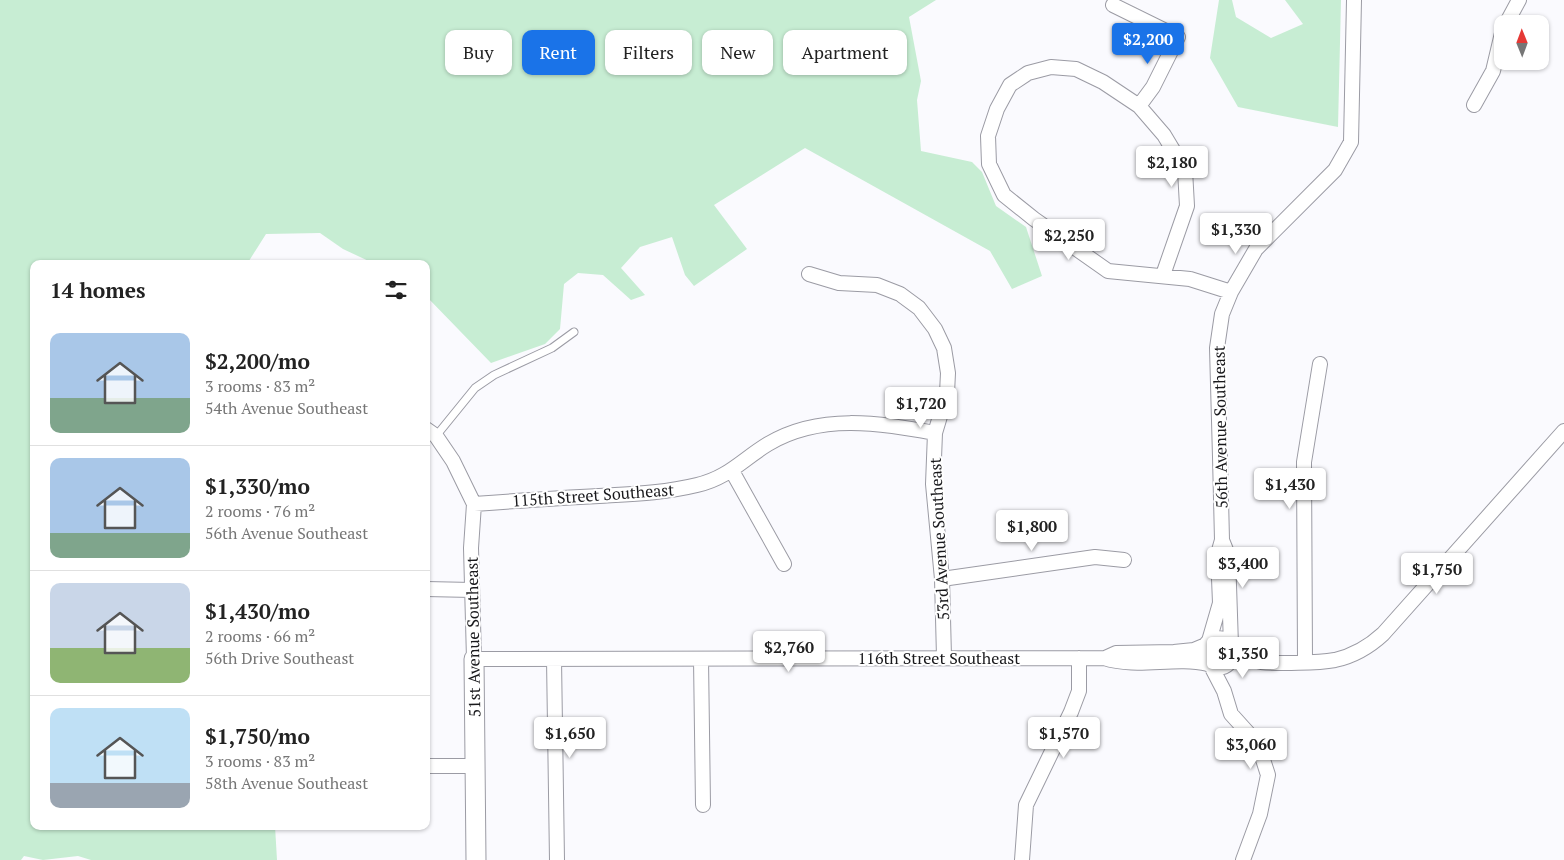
<!DOCTYPE html>
<html lang="en">
<head>
<meta charset="utf-8">
<style>
  :root { --surface:#fff; --page:#f2f2f2; --text:#222; --muted:#767676; --line:#e0e0e0; --accent:#1a73e8 }
  body { margin:0; font-family:"PT Serif",serif; background:var(--page); color:var(--text); height:100vh; display:flex; flex-direction:column; font-size:19px; white-space:nowrap }
  * { box-sizing:border-box; margin:0 }
  p { font-size:16px; color:var(--muted) }
  .icon { flex:none; width:28px; height:28px; fill:none; stroke:currentColor; stroke-width:2; stroke-linecap:round; stroke-linejoin:round }
  .map { position:relative; flex:1; overflow:hidden }
  .details { position:absolute; left:30px; top:260px; width:400px; height:570px; display:flex; flex-direction:column; background:var(--surface); border-radius:10px; box-shadow:0 1px 4px #0004 }
  .details>* { flex:none }
  .top-card { position:absolute; left:445px; top:30px; width:475px; height:45px; display:flex; gap:10px }
  .needle { width:32px; rotate:359deg }
  .fabs { position:absolute; left:1494px; top:15px; display:grid; gap:10px }
  .fabs a { display:grid; place-items:center; width:55px; height:55px; border-radius:10px; background:var(--surface); box-shadow:0 1px 4px #0004; font-size:25px }
  .price { position:absolute; translate:-50% -42px; padding:0 11px; border-radius:5px; background:#fff; color:#222; font-size:16px; line-height:32px; filter:drop-shadow(0 1px 2px #0008) }
  .price::after { content:''; position:absolute; left:50%; top:30px; width:15px; height:11px; margin-left:-8px; background:inherit; clip-path:polygon(0 0,100% 0,50% 100%) }
  .price.selected { background:var(--accent); color:#fff }
  ul { padding:0; list-style:none }
  li { display:flex; align-items:center; gap:15px; height:125px; padding:0 20px }
  li+li { border-top:1px solid var(--line) }
  li span { display:grid; place-items:center; flex:none; width:140px; height:100px; border-radius:10px; color:#555 }
  li>.icon { margin-inline-start:auto }
  span .icon { width:60px; height:60px; fill:#fffc; stroke-width:1 }
  li b { font-size:21px }
  h2 { display:flex; justify-content:space-between; align-items:center; height:60px; padding:0 20px; font-size:21px }
  .pill { padding:0 18px; border-radius:10px; background:var(--surface); box-shadow:0 1px 4px #0004; font-size:18px; line-height:45px }
  .pill.selected { background:var(--accent); color:#fff }
  .map>svg:first-child { display:block }
  .green { fill:#c7edd3 }
  .lines { fill:none; stroke-linecap:round; stroke-linejoin:round }
  .lane-casing { stroke:#9b9ba4; stroke-width:9 }
  .street-casing { stroke:#9b9ba4; stroke-width:16 }
  .secondary-casing { stroke:#9b9ba4; stroke-width:21 }
  .lane { stroke:#fff; stroke-width:7 }
  .street { stroke:#fff; stroke-width:14 }
  .secondary { stroke:#fff; stroke-width:19 }
  .labels { text-anchor:middle; stroke-width:4; stroke-linejoin:round; paint-order:stroke }
  .street-label { font-size:16px; fill:#19191c; stroke:#fff }
</style>
</head>
<body>
<div class="map">
<svg width="1564" height="860" viewBox="0 0 1564 860">
  <rect width="100%" height="100%" fill="#fafafe"/>
  <path class="green" d="M0,0H936L909,17L921,81L917,100L921,151L972,162L982,172L996,206L1026,227L1042,276L1012,289L990,251L805,148L714,205L747,249L694,286L685,275L672,237L640,247L621,268L645,295L631,300L603,275L578,273L564,284L560,329L545,344L491,363L426,296V264H375L343,249L320,233L266,234L247,264H34V826H275L277,860H91L78,856L43,860L24,856L21,860H0Z
    M1219,0H1232L1236,17L1271,38L1303,24L1285,0H1341L1338,127L1238,107L1210,58Z"/>
  <g class="lines">
    <defs>
      <path id="lane" d="M436,436L475,388L494,375L552,348L574,332"/>
      <path id="street" d="M1113,5L1178,37L1153,87L1139,106
        M1506,24L1519,0
        M1474,105L1493,71L1502,33
        M809,274L839,283L877,285L900,294L919,308L935,329L944,348L948,373L947,393L935,433L933,484L942,579L944,657
        M1163,275L1187,206L1185,170L1164,135L1139,106L1103,82L1076,69L1051,67L1028,73L1010,85L997,109L988,136L989,164L1004,195L1034,219L1108,271L1190,279L1231,292
        M426,429L436,436L453,461L474,504L471,548L474,659L1104,658C1138,669 1174,656 1208,664
        M732,471L784,564
        M474,504C515,501 557,498 599,496C632,494 664,493 697,485C728,478 743,459 768,444C820,413 879,423 935,433
        M942,579L1095,557L1124,560
        M426,589L472,590
        M1203 653a15 15 0 1 1 30 0a15 15 0 1 1-30 0Z
        M1209,641L1220,603L1218,554L1222,540
        M1231,645L1228,555L1222,540L1220,457L1217,348L1222,314L1231,292L1256,249L1335,170L1351,142L1354,0
        M1233,648C1241,654 1250,660 1261,662C1278,664 1318,663 1335,660C1353,656 1370,646 1383,634L1564,431
        M1105,658L1116,653L1174,652L1194,650L1206,645
        M554,659L557,860
        M701,659L703,805
        M1305,661L1304,462L1320,364
        M1211,666L1224,691L1231,714L1258,744L1268,775L1260,814L1243,860
        M426,766H475
        M1022,860L1026,805L1071,712L1079,691V658"/>
      <path id="secondary" d="M474,659L476,860"/>
    </defs>
    <use href="#lane" class="lane-casing"/>
    <use href="#street" class="street-casing"/>
    <use href="#secondary" class="secondary-casing"/>
    <use href="#lane" class="lane"/>
    <use href="#street" class="street"/>
    <use href="#secondary" class="secondary"/>
  </g>
  <g class="labels">
    <g class="street-label">
      <text transform="translate(1220 427) rotate(-91)" y="6">56th Avenue Southeast</text>
      <text transform="translate(593 495) rotate(-4)" y="6">115th Street Southeast</text>
      <text transform="translate(939 539) rotate(-93)" y="6">53rd Avenue Southeast</text>
      <text transform="translate(473 637) rotate(-91)" y="6">51st Avenue Southeast</text>
      <text x="939" y="664">116th Street Southeast</text>
    </g>
  </g>
</svg>
<div class="fabs">
<a><svg class="needle" viewBox="-14 -14 28 28"><path d="M0-13l5 13h-10z" fill="#e53935"/><path d="M0 13l5-13h-10z" fill="#767676"/></svg></a>
</div>
<b class="price selected" style="left:1148px;top:65px">$2,200</b>
<b class="price" style="left:1172px;top:188px">$2,180</b>
<b class="price" style="left:1236px;top:255px">$1,330</b>
<b class="price" style="left:1069px;top:261px">$2,250</b>
<b class="price" style="left:921px;top:429px">$1,720</b>
<b class="price" style="left:1290px;top:510px">$1,430</b>
<b class="price" style="left:1032px;top:552px">$1,800</b>
<b class="price" style="left:1243px;top:589px">$3,400</b>
<b class="price" style="left:1437px;top:595px">$1,750</b>
<b class="price" style="left:789px;top:673px">$2,760</b>
<b class="price" style="left:1243px;top:679px">$1,350</b>
<b class="price" style="left:570px;top:759px">$1,650</b>
<b class="price" style="left:1064px;top:759px">$1,570</b>
<b class="price" style="left:1251px;top:770px">$3,060</b>
<div class="top-card">
<a class="pill">Buy</a>
<a class="pill selected">Rent</a>
<a class="pill">Filters</a>
<a class="pill">New</a>
<a class="pill">Apartment</a>
</div>
<section class="details">
<h2>14 homes<svg class="icon" aria-label="filters" viewBox="0 0 24 24"><path d="M4 7h16M4 17h16"/><circle cx="9" cy="7" r="2"/><circle cx="15" cy="17" r="2"/></svg></h2>
<ul>
<li><span style="background:linear-gradient(#a9c7e8 65%,#7fa58c 0)"><svg class="icon" aria-label="home" viewBox="0 0 24 24"><path d="M3 11l9-7 9 7M6 9v11h12V9"/></svg></span><div><b>$2,200/mo</b><p>3 rooms · 83 m²</p><p>54th Avenue Southeast</p></div></li>
<li><span style="background:linear-gradient(#a9c7e8 75%,#7fa58c 0)"><svg class="icon" aria-label="home" viewBox="0 0 24 24"><path d="M3 11l9-7 9 7M6 9v11h12V9"/></svg></span><div><b>$1,330/mo</b><p>2 rooms · 76 m²</p><p>56th Avenue Southeast</p></div></li>
<li><span style="background:linear-gradient(#c9d6e8 65%,#8fb573 0)"><svg class="icon" aria-label="home" viewBox="0 0 24 24"><path d="M3 11l9-7 9 7M6 9v11h12V9"/></svg></span><div><b>$1,430/mo</b><p>2 rooms · 66 m²</p><p>56th Drive Southeast</p></div></li>
<li><span style="background:linear-gradient(#bfe0f5 75%,#9aa5b1 0)"><svg class="icon" aria-label="home" viewBox="0 0 24 24"><path d="M3 11l9-7 9 7M6 9v11h12V9"/></svg></span><div><b>$1,750/mo</b><p>3 rooms · 83 m²</p><p>58th Avenue Southeast</p></div></li>
</ul>
</section>
</div>
</body>
</html>
